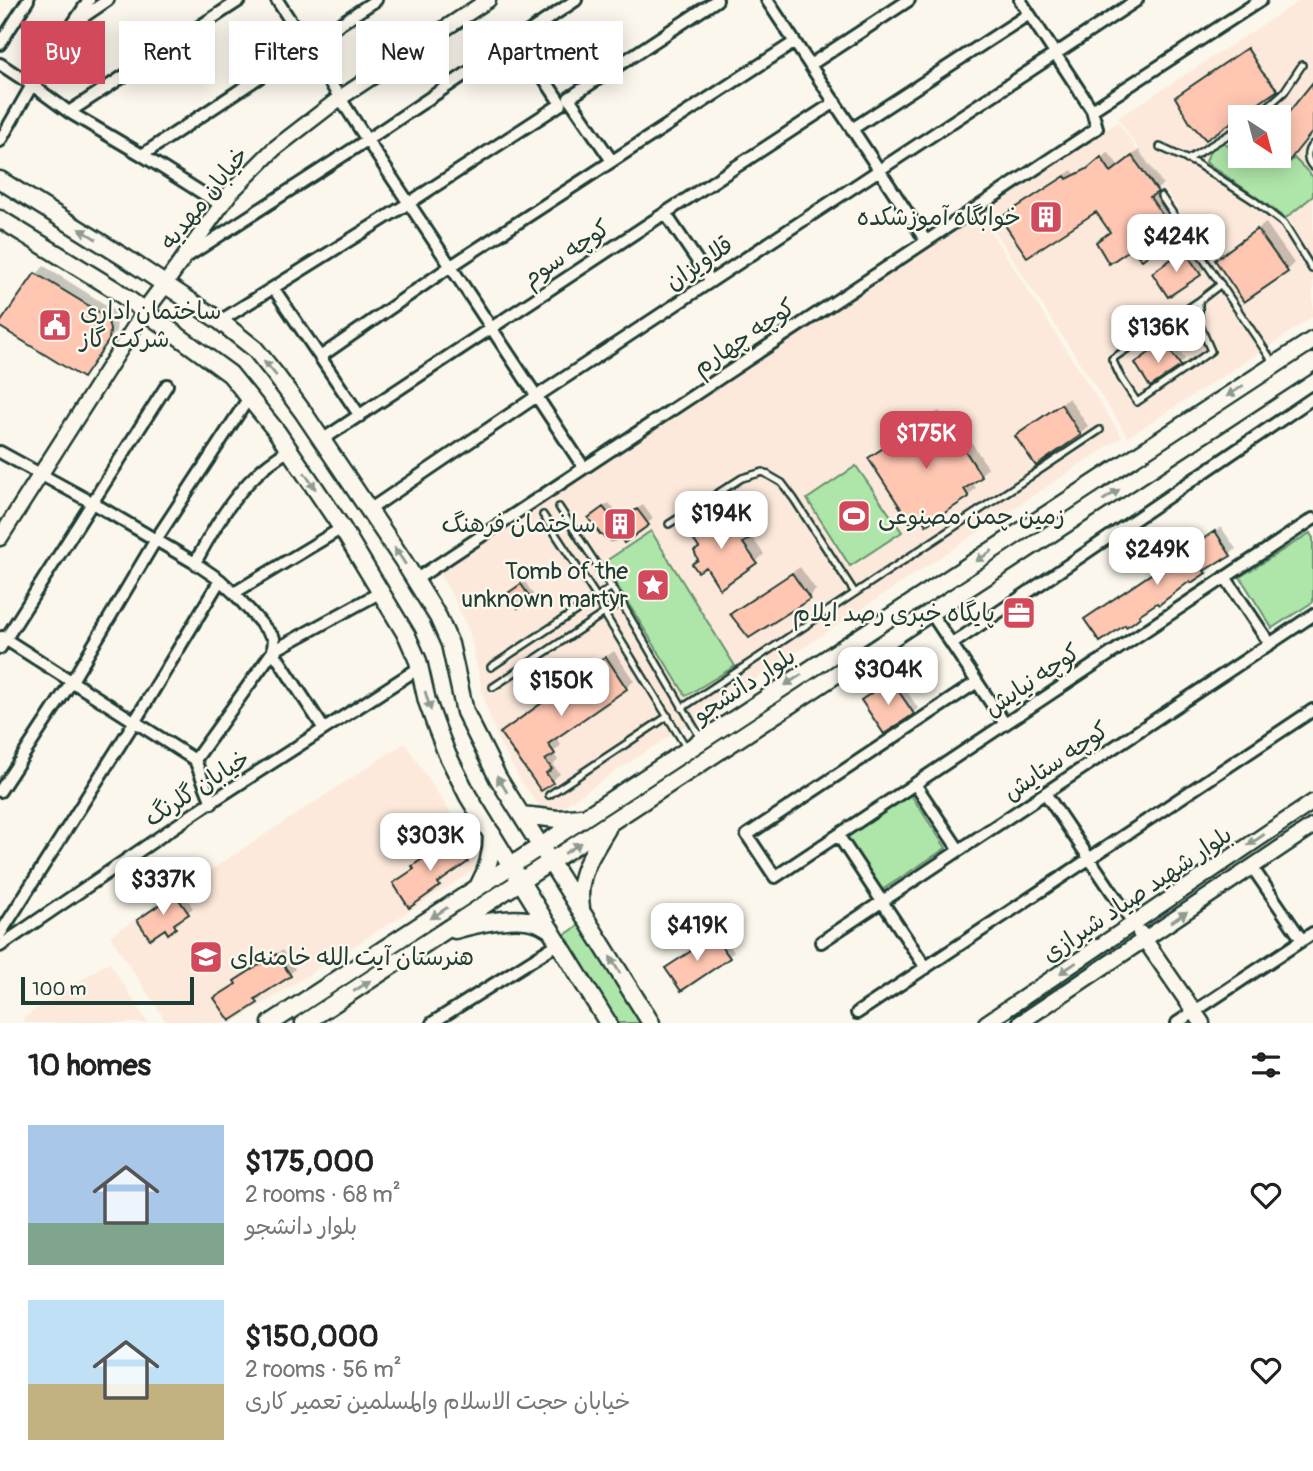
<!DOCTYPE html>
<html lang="en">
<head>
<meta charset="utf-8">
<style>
  :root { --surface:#fff; --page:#f6f6f6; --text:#222; --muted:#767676; --accent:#d1495b }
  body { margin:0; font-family:Pangolin,"Playpen Sans Arabic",sans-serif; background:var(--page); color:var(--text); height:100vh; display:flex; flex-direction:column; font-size:26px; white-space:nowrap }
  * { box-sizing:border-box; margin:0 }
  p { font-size:23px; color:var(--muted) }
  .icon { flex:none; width:38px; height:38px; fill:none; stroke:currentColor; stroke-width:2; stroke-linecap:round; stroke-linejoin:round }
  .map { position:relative; height:1023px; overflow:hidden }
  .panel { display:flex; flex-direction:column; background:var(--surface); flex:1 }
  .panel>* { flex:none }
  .top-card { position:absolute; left:21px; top:21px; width:700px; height:63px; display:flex; gap:14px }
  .needle { width:46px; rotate:144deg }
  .tools { position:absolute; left:1228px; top:105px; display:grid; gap:14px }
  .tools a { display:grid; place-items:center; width:63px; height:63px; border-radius:0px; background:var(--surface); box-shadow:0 4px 18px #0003; font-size:35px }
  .scale { position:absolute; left:21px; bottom:18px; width:173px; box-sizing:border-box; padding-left:7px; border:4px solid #1f3d34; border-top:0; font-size:19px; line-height:24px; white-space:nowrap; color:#1f3d34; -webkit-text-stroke:5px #fbf7ec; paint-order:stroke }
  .price { position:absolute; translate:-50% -60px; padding:0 16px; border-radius:14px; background:#fff; color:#222; font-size:23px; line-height:46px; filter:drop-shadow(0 2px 4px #0008) }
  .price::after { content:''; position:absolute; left:50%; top:42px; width:21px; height:16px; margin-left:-10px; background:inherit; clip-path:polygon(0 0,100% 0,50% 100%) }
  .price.active { background:var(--accent); color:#fff }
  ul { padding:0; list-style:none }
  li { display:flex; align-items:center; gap:21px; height:175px; padding:0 28px }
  li span { display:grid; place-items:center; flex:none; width:196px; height:140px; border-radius:0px; color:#555 }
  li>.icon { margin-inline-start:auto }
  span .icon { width:84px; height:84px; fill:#fffc; stroke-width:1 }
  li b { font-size:30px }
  h2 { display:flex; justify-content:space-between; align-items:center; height:84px; padding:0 28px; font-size:30px }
  .pill { padding:0 24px; border-radius:0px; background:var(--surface); box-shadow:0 4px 18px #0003; font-size:24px; line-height:63px }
  .pill.active { background:var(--accent); color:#fff }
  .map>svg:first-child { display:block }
  .built { fill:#fce9db; fill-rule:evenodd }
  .green { fill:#aee5a9; stroke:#66916e; stroke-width:2 }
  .shadow { fill:#0003 }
  .building { fill:#ffc7b2; stroke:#1f3d34; stroke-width:2 }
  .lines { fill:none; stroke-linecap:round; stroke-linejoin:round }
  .service-casing { stroke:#1f3d34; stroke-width:10 }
  .minor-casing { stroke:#1f3d34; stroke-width:16 }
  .tertiary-casing { stroke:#1f3d34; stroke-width:19 }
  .secondary-casing { stroke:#1f3d34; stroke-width:21 }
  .service { stroke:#fbf7ec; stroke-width:5 }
  .minor { stroke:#fbf7ec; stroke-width:10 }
  .tertiary { stroke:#fbf7ec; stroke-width:14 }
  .secondary { stroke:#fbf7ec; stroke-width:16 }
  .oneway { fill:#8d9a90 }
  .labels { text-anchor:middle; stroke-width:5; stroke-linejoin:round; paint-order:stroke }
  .street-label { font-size:24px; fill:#1f3d34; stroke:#fbf7ec }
  .poi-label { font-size:24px; fill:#1f3d34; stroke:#fbf7ec; text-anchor:end }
</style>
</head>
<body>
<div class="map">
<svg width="1313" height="1023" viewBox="0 0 1313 1023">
  <rect width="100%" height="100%" fill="#fbf7ec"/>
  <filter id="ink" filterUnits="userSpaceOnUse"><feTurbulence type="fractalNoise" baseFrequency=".0143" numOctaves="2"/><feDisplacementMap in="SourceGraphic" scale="14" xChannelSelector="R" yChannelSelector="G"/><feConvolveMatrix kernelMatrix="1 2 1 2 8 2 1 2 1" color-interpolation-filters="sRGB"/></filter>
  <g filter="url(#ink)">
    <path class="built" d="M1301,0H1313V316L1270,346L1128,437L981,211L1118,122L1229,285L1118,118ZM1241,117H1279V156H1241Z
      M978,212L1122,437L547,817L521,781L499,742L485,703L470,634L456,602L439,573Z
      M405,743L476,852V869L232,1023H167L110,936Z
      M109,962L148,1023H25L22,1019Z"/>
    <path class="green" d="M1223,142L1239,153L1241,152V156H1279V154L1290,162L1294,158L1313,177V196L1286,218L1206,162L1210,150Z
      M856,466L902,532L850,566L807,499Z
      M651,531L735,666L686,696L603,563Z
      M1310,533L1313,538V602L1272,628L1240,577Z
      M911,795L946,848L882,890L847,837Z
      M581,924L642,1023H616L563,936Z"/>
    <path class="shadow" d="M1249,48L1263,71L1278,88L1206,138L1177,97Z
      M1139,150L1163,184L1156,190L1182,227L1175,234L1132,247L1098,242L1111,231L1097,210L1003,218L1010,211L1072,170L1075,174L1096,163L1108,152L1119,166Z
      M1266,223L1294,263L1287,270L1245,300L1217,261L1224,253Z
      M1190,246L1205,268L1200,273H1154Z
      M44,266L111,308L115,313L117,321L116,331L90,368L83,376L1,325L37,274Z
      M1170,338L1185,359L1180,364L1142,358Z
      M1069,398L1088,426L1080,434L1036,464L1018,436L1025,429Z
      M939,411L945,421L954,415L988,468L972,482L976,488L968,496L926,523L870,458L878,451Z
      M609,503L622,519L643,505L653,519L624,540L596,513Z
      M722,508L734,524L740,520L745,527L750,523L755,530L750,535L764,554L756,562L721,586L700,559L701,547L690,532L698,524Z
      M1221,527L1236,549L1230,554L1210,566L1192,580L1190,578L1139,616L1092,614Z
      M800,567L816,590L808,598L733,614L740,607Z
      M525,582L533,594L530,598L514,590Z
      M614,651L634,681L626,688L556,737L561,745L553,753L558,760L553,765L560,774L542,789L502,734L510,726Z
      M897,676L918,708L913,713L863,700L869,695Z
      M460,834L473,855L443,877L445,879L439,885L395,883L415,868L420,861Z
      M182,890L193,908L179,919L181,921L175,926L165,927L139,920L144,915Z
      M720,931L734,952L728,957L673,963Z
      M282,950L295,969L290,974L260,994L262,997L256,1002L222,993L237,983L241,976Z"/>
    <path class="building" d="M1247,48L1262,72L1278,90L1206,140L1190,123L1175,97Z
      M1313,82V131L1289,161L1279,154V124Z
      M1132,156L1158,192L1150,197L1176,235L1142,260L1131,249L1109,264L1096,242L1110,232L1096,212L1027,257L1000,218L1065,176L1067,179L1087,169L1101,157L1111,172Z
      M1257,229L1288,272L1244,302L1215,260Z
      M1184,250L1201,275L1168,297L1152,273Z
      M35,273L104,315L108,321L110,330L109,340L83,378L0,327V323Z
      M1164,342L1181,366L1150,387L1135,363Z
      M1061,404L1081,435L1036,466L1015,436Z
      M931,417L937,427L946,421L982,477L964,489L969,497L926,525L921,517L911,524L868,458Z
      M603,507L616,523L637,509L649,525L624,543L621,539L611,541L600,534L588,518Z
      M714,514L725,530L732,526L737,533L742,530L749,539L743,543L757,563L720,589L706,567L698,572L692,564L698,560L694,551L699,548L688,532Z
      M1215,531L1231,556L1224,560L1223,559L1204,571L1206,573L1191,583L1190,581L1159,605L1157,603L1139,615L1140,617L1134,622L1126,627L1125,625L1100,642L1084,619Z
      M792,573L810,599L749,638L730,614Z
      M521,584L531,599L518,608L508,593Z
      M606,657L627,689L548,744L555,754L545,760L552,769L546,773L553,783L541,791L500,733Z
      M891,680L914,714L884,734L861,700Z
      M454,838L468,862L438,883L440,886L409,908L393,883L414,869L412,866Z
      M175,894L189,914L174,924L176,928L168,934L165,929L150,939L137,920Z
      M714,936L730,958L681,991L665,968Z
      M276,954L291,976L255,999L258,1003L230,1021L214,998L236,984L234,981Z"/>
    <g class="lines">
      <defs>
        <path id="service" d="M1256,117L1284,92L1302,65
          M1313,144C1306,151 1306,160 1313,167
          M1160,147L1197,164L1253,200L1284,224L1312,269L1313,268
          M1187,160L1241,127
          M1161,196L1273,362
          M1199,301L1112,359L1121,378L1137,402L1211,351L1199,323V301L1221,284
          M559,507L621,602L700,737
          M543,515L596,596L604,613L686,747
          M669,524L742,478L763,472L782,483L794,499L855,593
          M491,667L612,587
          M493,687L621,602
          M682,708L1100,430
          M549,795L668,716"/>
        <path id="minor" d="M277,0L367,140L584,468
          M767,0L926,241
          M80,19L108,0
          M0,44L28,0
          M0,64L32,85L69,112L142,155L221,205
          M810,65L909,0
          M1092,110L1261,0
          M69,112L240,0
          M852,129L1029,14
          M0,141L32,85L89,0
          M142,155L376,0
          M612,161L569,98L717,0
          M665,213L711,281
          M188,256L367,140L576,0
          M274,289L360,416
          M220,321L409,203L561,104L518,39
          M320,357L448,268L795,42
          M322,440L653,221L835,102
          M0,452L93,503L195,563L220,580L234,593L274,638L273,651L324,729
          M369,510L537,396L1137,0
          M195,563C212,531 231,498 258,473C267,464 278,457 289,450
          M1225,577L1270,644
          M415,580L1097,128L1092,110L1020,0
          M234,593L342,528
          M931,613L1005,724
          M2,637L195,760L212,803
          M952,644L1313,398
          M0,648L167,385
          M977,682L747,835L775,877L1313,519
          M195,760L273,651L381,592
          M915,784L959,850
          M0,791L72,681L155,541L250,396
          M1045,793L1133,923
          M838,835L926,968
          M1252,867L1302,940
          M0,934L135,721L220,580
          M821,942L1313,615
          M0,946L205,806L419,668
          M857,1013L1313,710
          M432,1023L559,943
          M1177,1023L1313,933"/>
        <path id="tertiary" d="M165,284L230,193L274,149L340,98L488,0
          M0,538L144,312
          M1140,933L1202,1023
          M986,1023L1313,802
          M1020,1023L1313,826"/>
        <path id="secondary" d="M0,180L127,259L220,321L255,349L275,374L303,412L404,562L438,617L450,644L465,712L498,778L651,1023
          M0,219L114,289L230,374L277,432L342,528L407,636L418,661L427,701L436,726L447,754L468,796L608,1023
          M144,312L165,284
          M521,815L558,819L581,817
          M479,885C488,869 492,853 492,834
          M581,908C576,875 591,856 607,829
          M455,930C476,924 515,915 535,922C540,923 546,927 551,930
          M271,1023L1313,340
          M304,1023L1313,362"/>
      </defs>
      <use href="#service" class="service-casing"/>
      <use href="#minor" class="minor-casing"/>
      <use href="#tertiary" class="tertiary-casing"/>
      <use href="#secondary" class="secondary-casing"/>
      <use href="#service" class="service"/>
      <use href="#minor" class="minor"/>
      <use href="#tertiary" class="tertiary"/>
      <use href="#secondary" class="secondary"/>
    </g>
    <defs><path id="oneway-solid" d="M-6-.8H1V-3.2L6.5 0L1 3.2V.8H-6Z" transform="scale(1.75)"/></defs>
    <g class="oneway">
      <use href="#oneway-solid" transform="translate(88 234) rotate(-148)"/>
      <use href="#oneway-solid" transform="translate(270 368) rotate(-129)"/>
      <use href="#oneway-solid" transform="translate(1235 391) rotate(147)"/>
      <use href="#oneway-solid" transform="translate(310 481) rotate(56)"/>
      <use href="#oneway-solid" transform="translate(1111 495) rotate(-33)"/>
      <use href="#oneway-solid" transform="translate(400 556) rotate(-123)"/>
      <use href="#oneway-solid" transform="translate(984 556) rotate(147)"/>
      <use href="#oneway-solid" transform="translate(793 680) rotate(147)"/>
      <use href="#oneway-solid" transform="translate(428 701) rotate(73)"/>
      <use href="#oneway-solid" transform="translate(502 784) rotate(-121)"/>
      <use href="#oneway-solid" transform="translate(1256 840) rotate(146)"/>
      <use href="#oneway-solid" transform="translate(573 848) rotate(-33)"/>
      <use href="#oneway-solid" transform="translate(439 913) rotate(147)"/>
      <use href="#oneway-solid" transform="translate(1179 917) rotate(-34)"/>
      <use href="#oneway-solid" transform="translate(615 965) rotate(-121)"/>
      <use href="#oneway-solid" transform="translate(1068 968) rotate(146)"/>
      <use href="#oneway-solid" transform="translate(362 986) rotate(-33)"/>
    </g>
  </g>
  <defs>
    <symbol id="building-square" viewBox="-11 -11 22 22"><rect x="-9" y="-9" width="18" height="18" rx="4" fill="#d1495b" stroke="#fbf7ec"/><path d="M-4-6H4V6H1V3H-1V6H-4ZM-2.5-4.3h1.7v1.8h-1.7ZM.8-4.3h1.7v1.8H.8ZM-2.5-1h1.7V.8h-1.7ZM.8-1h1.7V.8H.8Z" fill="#fff"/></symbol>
    <symbol id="civic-square" viewBox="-11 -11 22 22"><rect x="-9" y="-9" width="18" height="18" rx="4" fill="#d1495b" stroke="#fbf7ec"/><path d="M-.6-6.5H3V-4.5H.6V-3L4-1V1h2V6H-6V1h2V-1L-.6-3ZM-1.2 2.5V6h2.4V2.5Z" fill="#fff"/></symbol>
    <symbol id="stadium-square" viewBox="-11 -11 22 22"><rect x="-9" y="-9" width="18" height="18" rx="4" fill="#d1495b" stroke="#fbf7ec"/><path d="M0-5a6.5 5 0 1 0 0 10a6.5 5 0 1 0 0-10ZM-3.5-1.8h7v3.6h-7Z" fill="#fff"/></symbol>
    <symbol id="sight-square" viewBox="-11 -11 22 22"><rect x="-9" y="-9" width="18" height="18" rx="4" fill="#d1495b" stroke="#fbf7ec"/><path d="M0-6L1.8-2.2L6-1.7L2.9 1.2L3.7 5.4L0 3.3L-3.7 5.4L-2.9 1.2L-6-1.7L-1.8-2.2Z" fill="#fff"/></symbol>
    <symbol id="office-square" viewBox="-11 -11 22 22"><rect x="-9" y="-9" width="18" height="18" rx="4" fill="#d1495b" stroke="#fbf7ec"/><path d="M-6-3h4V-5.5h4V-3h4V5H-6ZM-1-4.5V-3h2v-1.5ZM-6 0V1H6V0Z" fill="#fff"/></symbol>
    <symbol id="school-square" viewBox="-11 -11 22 22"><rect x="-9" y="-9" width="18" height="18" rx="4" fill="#d1495b" stroke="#fbf7ec"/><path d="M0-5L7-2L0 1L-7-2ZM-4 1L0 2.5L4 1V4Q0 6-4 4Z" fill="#fff"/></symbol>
  </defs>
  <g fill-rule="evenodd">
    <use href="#building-square" x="1027" y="198" width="38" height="38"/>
    <use href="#civic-square" x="36" y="306" width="38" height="38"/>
    <use href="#stadium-square" x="835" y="497" width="38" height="38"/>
    <use href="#building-square" x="601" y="505" width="38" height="38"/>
    <use href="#sight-square" x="634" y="566" width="38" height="38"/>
    <use href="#office-square" x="1000" y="594" width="38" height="38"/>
    <use href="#school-square" x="187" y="938" width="38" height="38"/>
  </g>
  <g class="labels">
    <g class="street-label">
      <text transform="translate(204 198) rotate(-51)" y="8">خیابان مهدیه</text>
      <text transform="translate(566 253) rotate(-34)" y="8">کوچه سوم</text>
      <text transform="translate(699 263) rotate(-34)" y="8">قلاویزان</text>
      <text transform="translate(744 337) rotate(-34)" y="8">کوچه چهارم</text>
      <text transform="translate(1032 680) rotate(-34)" y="8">كوچه نيايش</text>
      <text transform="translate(744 685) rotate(-33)" y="8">بلوار دانشجو</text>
      <text transform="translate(1056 761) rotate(-34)" y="8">کوچه ستایش</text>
      <text transform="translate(197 788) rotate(-33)" y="8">خیابان گلرنگ</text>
      <text transform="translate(1137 894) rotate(-34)" y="8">بلوار شهید صیاد شیرازی</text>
    </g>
    <g class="poi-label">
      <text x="1021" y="225">خوابگاه آموزشکده</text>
      <text x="80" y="319" text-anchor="start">ساختمان اداری<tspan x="80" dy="28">شرکت گاز</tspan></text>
      <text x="878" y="524" text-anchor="start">زمین چمن مصنوعی</text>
      <text x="596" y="532">ساختمان فرهنگ</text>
      <text x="628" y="579">Tomb of the<tspan x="628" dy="28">unknown martyr</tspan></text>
      <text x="995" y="621">پایگاه خبری رصد ایلام</text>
      <text x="230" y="965" text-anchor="start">هنرستان آیت الله خامنه‌ای</text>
    </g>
  </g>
</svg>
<div class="tools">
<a><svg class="needle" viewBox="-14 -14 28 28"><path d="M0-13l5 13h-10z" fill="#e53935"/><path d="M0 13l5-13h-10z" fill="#767676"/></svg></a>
</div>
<div class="scale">100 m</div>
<b class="price" style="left:1176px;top:274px">$424K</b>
<b class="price" style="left:1158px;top:365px">$136K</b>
<b class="price active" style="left:926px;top:471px">$175K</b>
<b class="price" style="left:721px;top:551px">$194K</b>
<b class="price" style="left:1157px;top:587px">$249K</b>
<b class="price" style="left:888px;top:707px">$304K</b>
<b class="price" style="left:561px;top:718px">$150K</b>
<b class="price" style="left:430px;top:873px">$303K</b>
<b class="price" style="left:163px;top:917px">$337K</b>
<b class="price" style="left:697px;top:963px">$419K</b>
<div class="top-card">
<a class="pill active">Buy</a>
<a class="pill">Rent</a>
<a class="pill">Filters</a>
<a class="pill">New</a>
<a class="pill">Apartment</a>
</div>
</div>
<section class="panel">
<h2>10 homes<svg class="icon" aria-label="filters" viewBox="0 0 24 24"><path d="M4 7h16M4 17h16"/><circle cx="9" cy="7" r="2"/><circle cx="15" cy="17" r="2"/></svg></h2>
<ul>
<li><span style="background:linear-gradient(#a9c7e8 70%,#7fa58c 0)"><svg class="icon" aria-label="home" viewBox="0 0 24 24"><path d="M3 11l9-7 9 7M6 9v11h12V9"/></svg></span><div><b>$175,000</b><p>2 rooms · 68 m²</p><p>بلوار دانشجو</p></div><svg class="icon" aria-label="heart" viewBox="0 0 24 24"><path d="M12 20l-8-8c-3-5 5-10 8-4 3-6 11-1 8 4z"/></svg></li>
<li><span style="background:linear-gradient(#bfe0f5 60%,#c2b280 0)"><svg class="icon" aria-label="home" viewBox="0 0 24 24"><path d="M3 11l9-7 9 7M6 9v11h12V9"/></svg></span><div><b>$150,000</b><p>2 rooms · 56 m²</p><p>خیابان حجت الاسلام والمسلمین تعمیر کاری</p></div><svg class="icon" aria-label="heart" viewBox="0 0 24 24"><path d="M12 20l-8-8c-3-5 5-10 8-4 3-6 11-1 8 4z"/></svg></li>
</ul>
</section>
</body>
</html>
